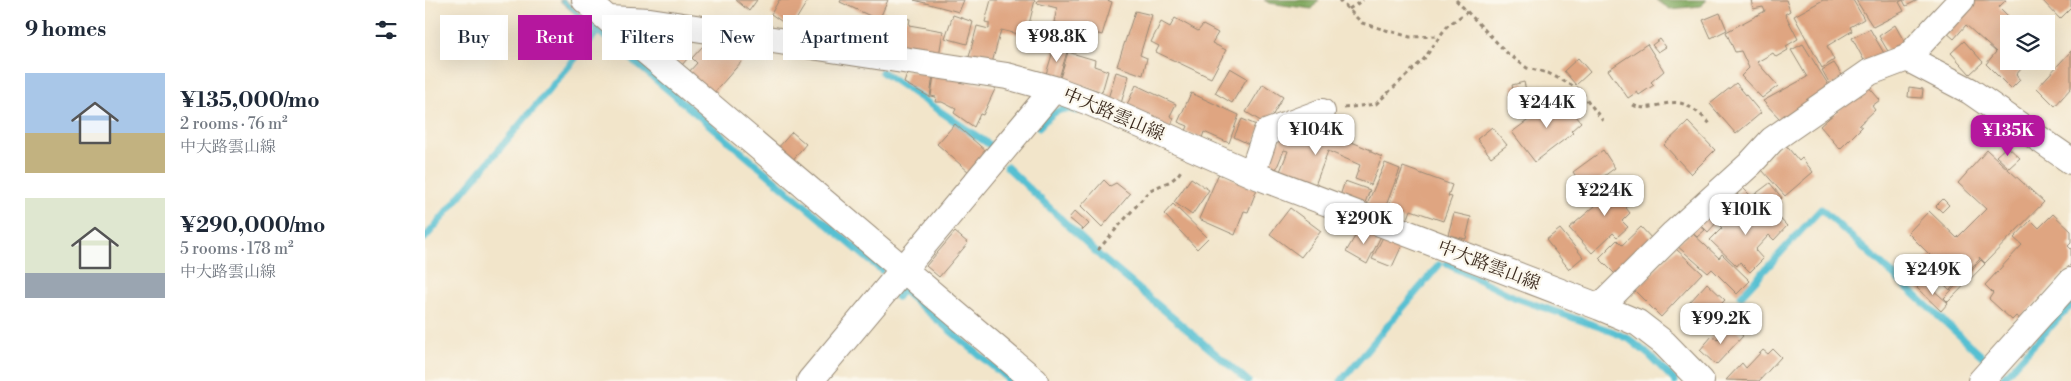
<!DOCTYPE html>
<html lang="en">
<head>
<meta charset="utf-8">
<style>
  :root { --surface:#fff; --page:#f6f6f7; --text:#1f2937; --muted:#747a83; --accent:#b5179e }
  body { margin:0; font-family:"Libre Bodoni","Noto Serif JP",serif; background:var(--page); color:var(--text); height:100vh; display:flex; flex-direction:column; font-size:19px; white-space:nowrap }
  * { box-sizing:border-box; margin:0 }
  p { font-size:16px; color:var(--muted) }
  .icon { flex:none; width:28px; height:28px; fill:none; stroke:currentColor; stroke-width:2; stroke-linecap:round; stroke-linejoin:round }
  .map { position:relative; flex:1; overflow:hidden }
  .drawer { display:flex; flex-direction:column; background:var(--surface); width:425px }
  .drawer>* { flex:none }
  .hud { position:absolute; left:15px; top:15px; width:475px; height:45px; display:flex; gap:10px }
  .controls { position:absolute; left:1575px; top:15px; display:grid; gap:10px }
  .controls a { display:grid; place-items:center; width:55px; height:55px; border-radius:0px; background:var(--surface); box-shadow:0 5px 20px #0002; font-size:25px }
  .price { position:absolute; translate:-50% -42px; padding:0 11px; border-radius:10px; background:#fff; color:#222; font-size:16px; line-height:32px; filter:drop-shadow(0 1px 2px #0008) }
  .price::after { content:''; position:absolute; left:50%; top:30px; width:15px; height:11px; margin-left:-8px; background:inherit; clip-path:polygon(0 0,100% 0,50% 100%) }
  .price.current { background:var(--accent); color:#fff }
  ul { padding:0; list-style:none }
  li { display:flex; align-items:center; gap:15px; height:125px; padding:0 25px }
  li span { display:grid; place-items:center; flex:none; width:140px; height:100px; border-radius:0px; color:#555 }
  li>.icon { margin-inline-start:auto }
  span .icon { width:60px; height:60px; fill:#fffc; stroke-width:1 }
  li b { font-size:21px }
  h2 { display:flex; justify-content:space-between; align-items:center; height:60px; padding:0 25px; font-size:21px }
  .chip { padding:0 18px; border-radius:0px; background:var(--surface); box-shadow:0 5px 20px #0002; font-size:18px; line-height:45px }
  .chip.current { background:var(--accent); color:#fff }
  main { display:flex; flex:1; min-height:0 }
  .map>svg:first-child { display:block }
  .forest { fill:#80a85f; stroke:#5e693e }
  .water { fill:#56c0d2; stroke:#487578 }
  .lines { fill:none; stroke-linecap:round; stroke-linejoin:round }
  .stream { stroke:#56c0d2; stroke-width:7 }
  .building { fill:#dfa581 }
  .minor-casing { stroke:#968874; stroke-width:28 }
  .path { stroke:#968874; stroke-width:3; stroke-dasharray:4 4; stroke-linecap:butt }
  .minor { stroke:#fff; stroke-width:26 }
  .labels { text-anchor:middle; stroke-width:4.5; stroke-linejoin:round; paint-order:stroke }
  .street-label { font-size:18px; fill:#3b2a1e; stroke:#fbf7ec }
</style>
</head>
<body>
<main>
<section class="drawer">
<h2>9 homes<svg class="icon" aria-label="filters" viewBox="0 0 24 24"><path d="M4 7h16M4 17h16"/><circle cx="9" cy="7" r="2"/><circle cx="15" cy="17" r="2"/></svg></h2>
<ul>
<li><span style="background:linear-gradient(#a9c7e8 60%,#c2b280 0)"><svg class="icon" aria-label="home" viewBox="0 0 24 24"><path d="M3 11l9-7 9 7M6 9v11h12V9"/></svg></span><div><b>¥135,000/mo</b><p>2 rooms · 76 m²</p><p>中大路雲山線</p></div></li>
<li><span style="background:linear-gradient(#dfe7d0 75%,#9aa5b1 0)"><svg class="icon" aria-label="home" viewBox="0 0 24 24"><path d="M3 11l9-7 9 7M6 9v11h12V9"/></svg></span><div><b>¥290,000/mo</b><p>5 rooms · 178 m²</p><p>中大路雲山線</p></div></li>
</ul>
</section>
<div class="map">
<svg width="1646" height="381" viewBox="0 0 1646 381">
  <rect width="100%" height="100%" fill="#fbf7ec"/>
  <filter id="ink" filterUnits="userSpaceOnUse"><feTurbulence type="fractalNoise" baseFrequency=".02" numOctaves="2"/><feDisplacementMap in="SourceGraphic" scale="10" xChannelSelector="R" yChannelSelector="G"/><feConvolveMatrix kernelMatrix="1 2 1 2 8 2 1 2 1" color-interpolation-filters="sRGB"/></filter>
  <filter id="wash" filterUnits="userSpaceOnUse"><feTurbulence type="fractalNoise" baseFrequency=".0096" numOctaves="4" result="noise"/><feDisplacementMap in="SourceGraphic" scale="20" xChannelSelector="R" yChannelSelector="G"/><feGaussianBlur stdDeviation="1.12" result="paint"/><feColorMatrix in="noise" values="0 0 0 0 0 0 0 0 0 0 0 0 0 0 0 0 0 1.4 0 .05"/><feComposite in="paint" operator="in"/></filter>
  <g filter="url(#wash)">
    <rect width="100%" height="100%" fill="#f2e5ca"/>
    <path class="forest" d="M839,0H894L887,9L844,3Z
      M1231,0H1282L1276,6L1245,9Z"/>
    <path class="water" d="M134,0H140L174,31H170Z"/>
    <g class="lines">
      <path class="stream" d="M166,25L456,270
        M457,72L568,147
        M614,127C624,116 635,104 651,111
        M582,167L676,257L823,381
        M0,238L173,31
        M1022,264L1091,298L1186,331L1204,339L1224,355L1250,381
        M1316,296L1396,209L1558,357
        M472,297L477,290L585,381
        M916,381L1014,265
        M1575,381L1646,305"/>
    </g>
    <g id="blocks">
      <path class="building" d="M311,0H332L324,11Z
        M354,0H383L366,28L346,14Z
        M416,0H463L454,20L415,2Z
        M489,0H539L534,12Z
        M566,0H610L601,36L576,30L567,63L544,57L552,26L564,29V23L560,22Z
        M613,0H682L687,2L677,35L629,22L632,8L612,3Z
        M1326,0H1361L1365,11L1360,14L1373,39L1361,46L1363,50L1351,57L1348,53L1332,62L1353,86L1337,98L1316,76L1324,68L1316,51L1310,52L1301,32L1340,11L1338,7L1328,9Z
        M1398,0H1428L1439,19L1425,27L1427,31L1402,46L1409,60L1397,68L1369,16Z
        M1431,0H1493L1481,6L1478,0L1474,2L1479,11L1448,27Z
        M1550,0H1581L1574,7L1591,24H1584V61L1601,63L1591,75L1595,80L1586,89L1561,64L1571,52L1541,25L1529,39L1521,32Z
        M1617,0H1646V8L1635,19Z
        M710,11L727,15L715,55L722,58L718,75L692,66Z
        M1295,13L1302,30L1286,38L1278,20Z
        M460,15L485,19L484,25L518,31L514,56L433,41L436,20L454,24L455,21H459Z
        M528,15L548,22L542,44L520,38Z
        M750,18L773,31L778,25L793,33L787,43L801,50L786,78L731,52L734,46L726,42L736,22L745,27Z
        M1470,25L1480,43L1464,53L1454,36Z
        M1445,29L1460,55L1442,66L1427,38Z
        M1235,39L1241,47L1233,52L1227,45Z
        M1539,41L1558,62L1545,74L1526,53Z
        M1222,44L1239,71L1226,82L1229,85L1214,95L1212,92L1203,98L1183,70Z
        M1378,44L1406,89L1356,120L1338,101L1382,77L1366,50Z
        M278,46L287,54L291,49L295,54L300,49L317,61L288,94L263,73L272,63L267,58Z
        M629,48L642,52L634,78L621,74Z
        M1646,51V88L1630,106L1612,88Z
        M643,52L670,60L669,66L683,71L677,92L635,78Z
        M255,53L262,59L257,65L249,59Z
        M1153,58L1165,72L1151,85L1139,71Z
        M1409,63L1419,78L1406,86L1397,70Z
        M805,68L822,78L807,103L790,93Z
        M483,71L508,75L505,97L479,83Z
        M691,72L704,76L695,107L682,102Z
        M509,75L571,87L558,115L555,114L549,127L529,113L531,109L517,102H510L511,97L506,96Z
        M1099,82L1101,90L1089,94L1087,85Z
        M1311,83L1336,113L1311,134L1285,104Z
        M838,84L858,97L842,125L821,112Z
        M711,85L751,104L745,116L749,118L744,130L700,109Z
        M1442,85L1455,100L1447,106L1450,110L1434,125L1437,127L1415,149L1395,126Z
        M1484,87L1498,89L1497,98L1483,97Z
        M766,93L814,115L804,143L779,132L777,138L761,131L763,126L753,122Z
        M1101,95L1108,104L1096,113L1089,104Z
        M1135,97L1156,122L1146,131L1148,133L1110,162L1087,132Z
        M817,119L836,127L828,146L809,137Z
        M1263,122L1290,150L1266,174L1239,145Z
        M530,124L562,152L544,172L512,144Z
        M1067,127L1082,145L1066,157L1052,139Z
        M879,130L887,133L888,130L905,133L946,150V152L957,157L946,185L930,179L935,165L903,151L889,188L854,174L863,151L859,150L850,172L834,166L844,138L855,142L857,134Z
        M367,132L381,144L366,162L352,149Z
        M1359,143L1374,161L1377,158L1388,172L1360,196L1337,170L1349,158L1346,154Z
        M1582,146L1595,158L1584,168L1571,156Z
        M1178,150L1190,168L1160,190L1148,172Z
        M1562,150L1619,202L1560,263L1554,257L1555,259L1525,290L1497,263L1505,255L1483,233L1504,211L1532,238L1561,209L1533,183Z
        M960,163L975,169L957,216L940,209Z
        M978,167L1027,185L1023,196L1027,197L1018,221L986,210L982,221L961,213Z
        M794,173L832,189L823,212L819,211L810,235L774,219Z
        M766,178L784,190L767,215L749,202Z
        M679,180L685,186L691,183L705,194L677,227L656,206Z
        M1194,180L1211,198L1201,208L1205,213L1197,221L1203,227L1192,237L1188,233L1167,253L1144,228L1170,206L1168,202Z
        M920,181L945,190L938,208L914,199Z
        M1345,183L1357,198L1341,210L1329,195Z
        M1318,188L1330,200L1323,206L1312,194Z
        M1518,199L1524,205L1517,212L1511,206Z
        M748,204L783,238L772,249L739,214Z
        M1320,205L1334,221L1346,209L1362,226L1349,240L1344,235L1330,250L1338,259L1325,272L1315,262L1312,266L1285,240L1297,228L1293,224L1305,211L1310,215Z
        M865,208L896,231L876,257L845,234Z
        M650,211L664,224L658,230L644,218Z
        M1029,213L1046,217L1041,239L1023,235Z
        M1285,213L1293,221L1283,232L1275,224Z
        M1628,214L1646,231V243L1643,246L1646,249V264L1595,319L1591,316L1587,320L1564,299L1568,293L1560,285L1597,245L1589,238L1606,220L1614,228Z
        M1274,225L1280,230L1272,237L1266,232Z
        M936,226L956,236L942,264L921,252Z
        M1216,227L1228,240L1191,275L1174,258L1192,240L1197,245Z
        M1135,229L1158,257L1144,269L1121,240Z
        M530,232L543,243L514,277L501,266Z
        M1266,232L1294,258L1297,254L1325,281L1312,294L1287,269L1283,273L1251,245Z
        M959,235L978,243L967,267L947,259Z
        M1251,249L1277,273L1236,317L1210,291Z
        M1556,260L1560,264L1523,302L1519,298Z
        M1493,263L1504,272L1497,280L1487,270Z
        M1498,281L1523,303L1516,311L1492,288Z
        M1282,283L1300,300L1294,306L1299,310L1291,320L1285,315L1273,328L1256,312Z
        M1305,324L1318,336L1291,365L1275,350L1287,336L1292,340Z
        M1348,349L1356,357L1334,381L1301,380L1317,363L1321,368L1338,350L1343,354Z"/>
    </g>
  </g>
  <g filter="url(#ink)">
    <use href="#blocks" fill-opacity="0" stroke="#968874" stroke-width="1"/>
    <g class="lines">
      <defs>
        <path id="minor" d="M160,0L183,19L225,21L582,76L629,89L664,102L827,174L1175,307L1249,233L1325,164L1347,140L1445,72L1482,58L1545,91L1646,161
          M183,19L610,381
          M1482,58L1536,0
          M827,174L841,133L897,112
          M1175,307L1213,323L1239,343L1276,381
          M385,381L629,89
          M1556,381L1646,281"/>
      </defs>
      <use href="#minor" class="minor-casing"/>
      <path class="path" d="M914,0L937,23L985,37L1014,36
        M1031,0L1081,52L1102,68L1123,73L1154,89L1178,121
        M924,9L938,0
        M1208,105C1223,113 1239,100 1255,103C1267,106 1279,117 1287,126
        M919,108L951,104L999,59L1022,26L1042,12
        M673,250L725,190L746,181L753,175L757,169"/>
      <use href="#minor" class="minor"/>
    </g>
  </g>
  <g class="labels">
    <g class="street-label">
      <text transform="translate(689 114) rotate(23)" y="6">中大路雲山線</text>
      <text transform="translate(1064 265) rotate(21)" y="6">中大路雲山線</text>
    </g>
  </g>
</svg>
<div class="controls">
<a><svg class="icon" aria-label="layers" viewBox="0 0 24 24"><path d="M12 4l9 5-9 5-9-5zM3 14l9 5 9-5"/></svg></a>
</div>
<b class="price" style="left:632px;top:63px">¥98.8K</b>
<b class="price" style="left:1122px;top:129px">¥244K</b>
<b class="price" style="left:891px;top:156px">¥104K</b>
<b class="price current" style="left:1583px;top:157px">¥135K</b>
<b class="price" style="left:1180px;top:217px">¥224K</b>
<b class="price" style="left:1321px;top:236px">¥101K</b>
<b class="price" style="left:939px;top:245px">¥290K</b>
<b class="price" style="left:1508px;top:296px">¥249K</b>
<b class="price" style="left:1296px;top:345px">¥99.2K</b>
<div class="hud">
<a class="chip">Buy</a>
<a class="chip current">Rent</a>
<a class="chip">Filters</a>
<a class="chip">New</a>
<a class="chip">Apartment</a>
</div>
</div>
</main>
</body>
</html>
